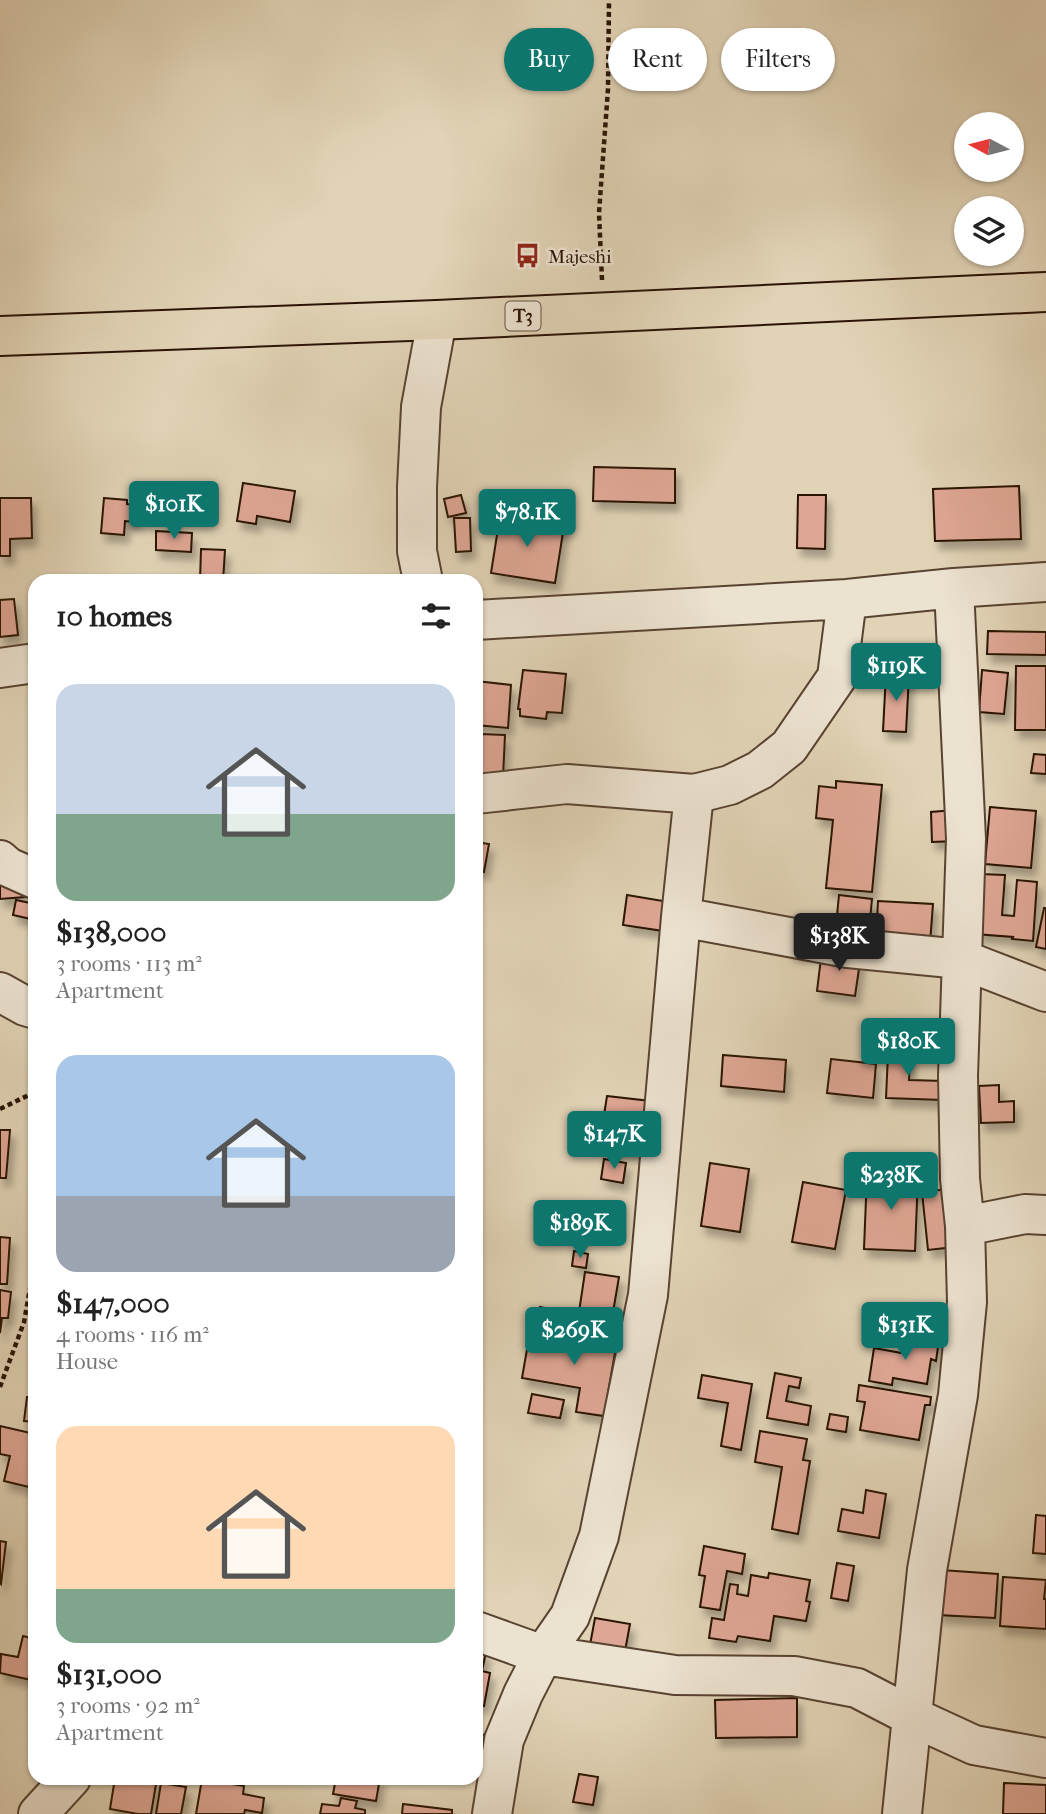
<!DOCTYPE html>
<html lang="en">
<head>
<meta charset="utf-8">
<style>
  :root { --surface:#fff; --page:#f2f2f2; --text:#222; --muted:#767676; --accent:#0f766e }
  body { margin:0; font-family:"IM FELL French Canon",serif; background:var(--page); color:var(--text); height:100vh; display:flex; flex-direction:column; font-size:26px; white-space:nowrap }
  * { box-sizing:border-box; margin:0 }
  p { font-size:23px; color:var(--muted) }
  .icon { flex:none; width:38px; height:38px; fill:none; stroke:currentColor; stroke-width:2; stroke-linecap:round; stroke-linejoin:round }
  .map { position:relative; flex:1; overflow:hidden }
  .details { position:absolute; left:28px; top:574px; width:455px; height:1211px; display:flex; flex-direction:column; background:var(--surface); border-radius:21px; box-shadow:0 2px 5px #0004 }
  .details>* { flex:none }
  .banner { position:absolute; left:504px; top:28px; width:436px; height:63px; display:flex; gap:14px }
  .needle { width:46px; rotate:277deg }
  .fabs { position:absolute; left:954px; top:112px; display:grid; gap:14px }
  .fabs a { display:grid; place-items:center; width:70px; height:70px; border-radius:50%; background:var(--surface); box-shadow:0 2px 5px #0004; font-size:35px }
  .price { position:absolute; translate:-50% -60px; padding:0 16px; border-radius:7px; background:var(--accent); color:#fff; font-size:23px; line-height:46px; filter:drop-shadow(0 2px 4px #0008) }
  .price::after { content:''; position:absolute; left:50%; top:42px; width:21px; height:16px; margin-left:-10px; background:inherit; clip-path:polygon(0 0,100% 0,50% 100%) }
  .price.on { background:#222; color:#fff }
  ul { padding:0; list-style:none }
  li { display:grid; align-content:center; gap:14px; height:371px; padding:0 28px }
  li span { display:grid; place-items:center; height:217px; border-radius:21px; color:#555 }
  li>.icon { margin-inline-start:auto }
  span .icon { width:126px; height:126px; fill:#fffc; stroke-width:1 }
  li b { font-size:30px }
  h2 { display:flex; justify-content:space-between; align-items:center; height:84px; padding:0 28px; font-size:30px }
  .pill { padding:0 24px; border-radius:32px; background:var(--surface); box-shadow:0 2px 5px #0004; font-size:24px; line-height:63px }
  .pill.on { background:var(--accent); color:#fff }
  .map>svg:first-child { display:block }
  .building { fill:#dea694; stroke:#2a1305; stroke-width:2; filter:url(#shadow) }
  .lines { fill:none; stroke-linecap:round; stroke-linejoin:round }
  .minor-casing { stroke:#584331; stroke-width:42 }
  .highway-casing { stroke:#2a1305; stroke-width:42 }
  .path { stroke:#2a1305; stroke-width:4.5; stroke-dasharray:5 3.5; stroke-linecap:butt }
  .minor { stroke:#ece2d0; stroke-width:38 }
  .highway { stroke:#e1d3b6; stroke-width:38 }
  .labels { text-anchor:middle; stroke-width:5; stroke-linejoin:round; paint-order:stroke }
  .shield { fill:#ece2d0; stroke:#645142; stroke-width:2 }
  .shield-label { font-size:18px; font-weight:bold; fill:#2a1305 }
  .poi-label { font-size:19px; fill:#2a1305; stroke:#ece2d0; text-anchor:start }
</style>
</head>
<body>
<div class="map">
<svg width="1046" height="1814" viewBox="0 0 1046 1814">
  <defs>
    <filter id="shadow"><feDropShadow dx="4.5" dy="8" stdDeviation="3.5" flood-color="#0004"/></filter>
  </defs>
  <rect width="100%" height="100%" fill="#e1d3b6"/>
  <filter id="stains"><feTurbulence type="fractalNoise" baseFrequency=".00286" numOctaves="4"/><feColorMatrix values="0 0 0 0 .2 0 0 0 0 .09 0 0 0 0 .02 0 0 0 .5 -.17"/></filter>
  <radialGradient id="worn" r=".72"><stop offset=".6" stop-color="#630" stop-opacity="0"/><stop offset="1" stop-color="#630" stop-opacity=".3"/></radialGradient>
  <path class="building" d="M594,467L675,469V503L593,501Z
    M243,483L295,491L290,522L257,516L256,524L237,521Z
    M1019,486L1021,539L935,541L933,489Z
    M461,495L466,513L448,517L444,499Z
    M798,495H826L825,549L797,548Z
    M0,498H31L32,538L10,539V556H0Z
    M104,498L127,500V504L137,505L135,522L125,521L124,535L101,533Z
    M500,516L564,526L555,583L491,573Z
    M454,518H470L471,551L456,552Z
    M156,531L192,533L191,552L156,550Z
    M201,549L225,550L223,581H200Z
    M14,599L18,635L0,637V600Z
    M988,631L1046,632V655L987,654Z
    M1016,666H1046V730H1015Z
    M523,670L566,674L562,713L547,712L546,719L520,716V709H518Z
    M982,670L1008,673L1004,714L979,712Z
    M886,674L909,675L906,732L883,731Z
    M476,681L511,685L508,728L476,725Z
    M480,734L505,735L503,777L476,780V756H479Z
    M1034,754L1046,755V774L1031,773Z
    M836,781L882,785L872,892L826,888L833,820L816,818L819,786L836,788Z
    M990,807L1036,811L1031,868L985,864Z
    M954,810L956,841L932,842L931,812Z
    M476,842L489,844L484,872L476,870Z
    M980,874L1005,875L1002,915L1014,916L1017,880L1037,882L1033,941L1012,939L1013,937L975,934Z
    M24,881L25,897L0,899V882Z
    M627,895L675,903L670,932L623,925Z
    M839,895L872,899L868,940L835,936Z
    M16,900L35,904V920L13,915Z
    M878,901L933,904L930,943L876,939Z
    M1044,908H1046V949L1036,947Z
    M822,950L861,955L855,996L817,991Z
    M893,1038H906L905,1055H910L909,1080L944,1081L943,1100L886,1098L888,1054H893Z
    M723,1055L786,1060L784,1092L721,1086Z
    M831,1059L876,1064L873,1098L827,1093Z
    M999,1085V1102L1014,1101V1122L981,1123L979,1086Z
    M607,1096L650,1101L648,1117L642,1116L639,1136L645,1137L643,1148L638,1147L637,1152L599,1147Z
    M0,1130H10L6,1178H0Z
    M604,1159L626,1163L623,1183L601,1179Z
    M710,1163L749,1169L740,1232L701,1226Z
    M867,1174L918,1176L915,1251L864,1249Z
    M803,1182L846,1190L835,1249L792,1242Z
    M948,1189L954,1247L928,1250L922,1192Z
    M0,1237L10,1238L7,1284H0Z
    M574,1251L588,1254L586,1268L572,1266Z
    M585,1272L619,1277L612,1318L579,1312Z
    M0,1290L11,1292L8,1318H2L0,1333Z
    M540,1307L566,1312L563,1331L537,1326Z
    M570,1333L617,1341L604,1416L576,1412L580,1388L522,1378L529,1338L548,1342L549,1334L569,1337Z
    M911,1335L939,1340L936,1361L931,1359L927,1384L893,1378L892,1385L869,1381L874,1348L907,1354Z
    M775,1373L801,1378L799,1388L789,1386L786,1401L811,1406L808,1425L767,1418Z
    M702,1375L752,1384L741,1450L721,1446L728,1403L698,1398Z
    M859,1385L931,1397L930,1405H925L919,1440L860,1430L865,1402L857,1401Z
    M532,1394L564,1400L560,1418L528,1413Z
    M27,1397L35,1398V1422L24,1421Z
    M830,1414L848,1417L846,1432L827,1429Z
    M0,1426L35,1434V1459L29,1487L4,1481L10,1456L0,1454Z
    M760,1431L807,1439L803,1460L810,1461L798,1534L772,1529L782,1467L755,1462Z
    M866,1490L886,1494L879,1538L838,1531L842,1509L863,1513Z
    M1036,1515L1046,1516V1554L1033,1553Z
    M0,1541L6,1542L1,1584L0,1583Z
    M704,1546L745,1554L742,1574L727,1571L720,1610L700,1607L705,1576L699,1575Z
    M837,1563L854,1566L848,1601L831,1598Z
    M941,1570L998,1574L995,1618L938,1615Z
    M769,1573L810,1580L806,1601L810,1602L806,1621L774,1616L770,1641L738,1636L736,1642L709,1638L712,1618L724,1620L730,1584L738,1585L737,1594L748,1596L751,1575L768,1578Z
    M1003,1577L1046,1580L1044,1599H1046V1629L1000,1626Z
    M595,1618L630,1624L625,1651L590,1645Z
    M23,1636L35,1639V1659L31,1680L0,1673L1,1654L18,1657Z
    M476,1650L486,1652L482,1671L490,1673L484,1706L476,1704Z
    M797,1698V1737L716,1738L715,1700Z
    M476,1733L493,1737L484,1778L476,1776Z
    M579,1774L598,1777L593,1805L573,1802Z
    M115,1778H157L151,1814H138L110,1809Z
    M336,1778H380L376,1801L333,1794Z
    M202,1779L244,1786L243,1794L264,1798L262,1813L245,1810L244,1814H196Z
    M161,1783L186,1787L181,1814H156Z
    M1004,1783L1046,1785V1814H1003Z
    M341,1798L357,1801L355,1808L365,1810V1814H320L322,1804L339,1806Z
    M403,1804L452,1810V1814H402Z"/>
  <g class="lines">
    <defs>
      <path id="minor" d="M423,581L417,551V487L421,407L437,320
        M476,620L847,599L954,588L1046,582
        M0,668L35,663
        M476,794L567,784L694,794L730,785L760,770L789,747L837,677L847,599
        M0,860L8,867L35,879
        M681,917L848,948L961,959L1046,992
        M0,992L25,1006L35,1009
        M965,1226L1025,1214L1046,1215
        M476,1631L543,1655L675,1675L794,1676L857,1688L911,1716L974,1745L1046,1758
        M38,1814L71,1778
        M492,1814L504,1740L523,1694L543,1655L570,1616L599,1536L648,1295L681,917L694,794
        M902,1814L927,1570L958,1395L967,1302L965,1226L960,1179L958,1076L966,839L954,588"/>
      <path id="highway" d="M0,336L437,320L1046,292"/>
    </defs>
    <use href="#minor" class="minor-casing"/>
    <use href="#highway" class="highway-casing"/>
    <path class="path" d="M602,280L599,213L608,89L609,0
      M0,1109L35,1092
      M0,1387L24,1322L33,1272L31,1222L35,1193"/>
    <use href="#minor" class="minor"/>
    <use href="#highway" class="highway"/>
  </g>
  <defs>
    <symbol id="bus-bare" viewBox="-9 -9 18 18"><path d="M-5-6H5V4H4V6H2V4H-2V6H-4V4H-5ZM-3.5-4V0h7V-4ZM-3.5 1.2v1.5H-2V1.2ZM2 1.2v1.5H3.5V1.2Z" fill="#8f2418" stroke="#ece2d0" stroke-width="2.5" paint-order="stroke"/></symbol>
  </defs>
  <g fill-rule="evenodd">
    <use href="#bus-bare" x="510" y="238" width="35" height="35"/>
  </g>
  <g class="labels">
    <rect class="shield" x="505.5" y="301.5" width="35" height="29" rx="5"/>
    <g class="shield-label">
      <text x="523" y="322">T3</text>
    </g>
    <g class="poi-label">
      <text x="548" y="263">Majeshi</text>
    </g>
  </g>
  <rect width="100%" height="100%" filter="url(#stains)"/>
  <rect width="100%" height="100%" fill="url(#worn)"/>
</svg>
<div class="fabs">
<a><svg class="needle" viewBox="-14 -14 28 28"><path d="M0-13l5 13h-10z" fill="#e53935"/><path d="M0 13l5-13h-10z" fill="#767676"/></svg></a>
<a><svg class="icon" aria-label="layers" viewBox="0 0 24 24"><path d="M12 4l9 5-9 5-9-5zM3 14l9 5 9-5"/></svg></a>
</div>
<b class="price" style="left:174px;top:541px">$101K</b>
<b class="price" style="left:527px;top:549px">$78.1K</b>
<b class="price" style="left:896px;top:703px">$119K</b>
<b class="price on" style="left:839px;top:973px">$138K</b>
<b class="price" style="left:908px;top:1078px">$180K</b>
<b class="price" style="left:614px;top:1171px">$147K</b>
<b class="price" style="left:891px;top:1212px">$238K</b>
<b class="price" style="left:580px;top:1260px">$189K</b>
<b class="price" style="left:905px;top:1362px">$131K</b>
<b class="price" style="left:574px;top:1367px">$269K</b>
<div class="banner">
<a class="pill on">Buy</a>
<a class="pill">Rent</a>
<a class="pill">Filters</a>
</div>
<section class="details">
<h2>10 homes<svg class="icon" aria-label="filters" viewBox="0 0 24 24"><path d="M4 7h16M4 17h16"/><circle cx="9" cy="7" r="2"/><circle cx="15" cy="17" r="2"/></svg></h2>
<ul>
<li><span style="background:linear-gradient(#c9d6e8 60%,#7fa58c 0)"><svg class="icon" aria-label="home" viewBox="0 0 24 24"><path d="M3 11l9-7 9 7M6 9v11h12V9"/></svg></span><div><b>$138,000</b><p>3 rooms · 113 m²</p><p>Apartment</p></div></li>
<li><span style="background:linear-gradient(#a9c7e8 65%,#9aa5b1 0)"><svg class="icon" aria-label="home" viewBox="0 0 24 24"><path d="M3 11l9-7 9 7M6 9v11h12V9"/></svg></span><div><b>$147,000</b><p>4 rooms · 116 m²</p><p>House</p></div></li>
<li><span style="background:linear-gradient(#ffd9b3 75%,#7fa58c 0)"><svg class="icon" aria-label="home" viewBox="0 0 24 24"><path d="M3 11l9-7 9 7M6 9v11h12V9"/></svg></span><div><b>$131,000</b><p>3 rooms · 92 m²</p><p>Apartment</p></div></li>
</ul>
</section>
</div>
</body>
</html>
